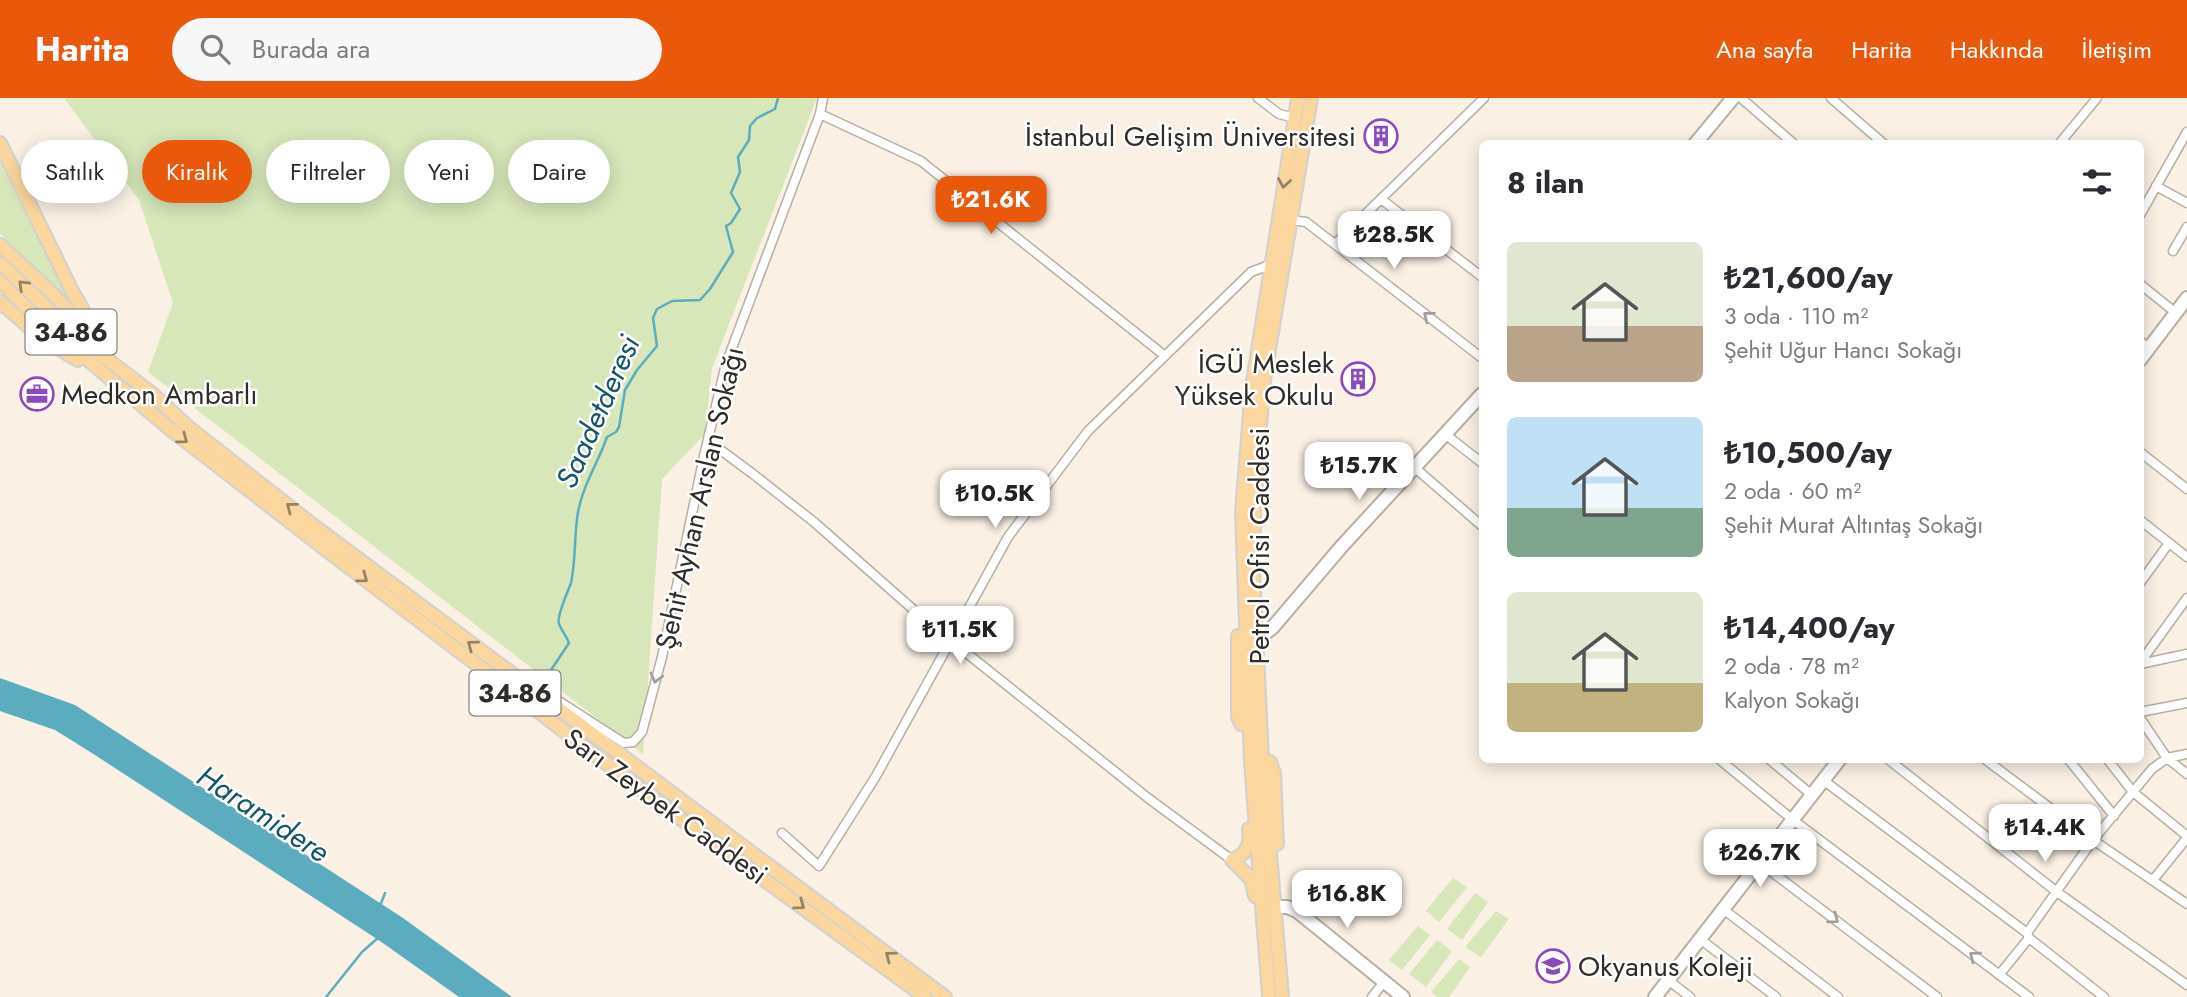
<!DOCTYPE html>
<html lang="tr">
<head>
<meta charset="utf-8">
<style>
  :root { --surface:#fff; --page:#f7f7f7; --text:#2b2b33; --muted:#7c7c81; --accent:#ea580c }
  body { margin:0; font-family:Jost,sans-serif; background:var(--page); color:var(--text); height:100vh; display:flex; flex-direction:column; font-size:26px; white-space:nowrap }
  * { box-sizing:border-box; margin:0 }
  p { font-size:23px; color:var(--muted) }
  .icon { flex:none; width:38px; height:38px; fill:none; stroke:currentColor; stroke-width:2; stroke-linecap:round; stroke-linejoin:round }
  .map { position:relative; flex:1; overflow:hidden }
  .drawer { position:absolute; left:1479px; top:42px; width:665px; height:623px; display:flex; flex-direction:column; background:var(--surface); border-radius:10px; box-shadow:0 4px 18px #0003 }
  .drawer>* { flex:none }
  .top-card { position:absolute; left:21px; top:42px; width:665px; height:63px; display:flex; gap:14px }
  .price { position:absolute; translate:-50% -60px; padding:0 16px; border-radius:14px; background:#fff; color:#222; font-size:23px; line-height:46px; filter:drop-shadow(0 2px 4px #0008) }
  .price::after { content:''; position:absolute; left:50%; top:42px; width:21px; height:16px; margin-left:-10px; background:inherit; clip-path:polygon(0 0,100% 0,50% 100%) }
  .price.selected { background:var(--accent); color:#fff }
  ul { padding:0; list-style:none }
  li { display:flex; align-items:center; gap:21px; height:175px; padding:0 28px }
  li span { display:grid; place-items:center; flex:none; width:196px; height:140px; border-radius:10px; color:#555 }
  li>.icon { margin-inline-start:auto }
  span .icon { width:84px; height:84px; fill:#fffc; stroke-width:1 }
  li b { font-size:30px }
  h2 { display:flex; justify-content:space-between; align-items:center; height:84px; padding:0 28px; font-size:30px }
  .pill { padding:0 24px; border-radius:32px; background:var(--surface); box-shadow:0 4px 18px #0003; font-size:24px; line-height:63px }
  .pill.selected { background:var(--accent); color:#fff }
  header { display:flex; align-items:center; gap:42px; box-sizing:border-box; height:98px; padding:0 35px; background:var(--accent); color:#fff }
  header strong { font-size:33px }
  nav { display:flex; gap:38px; margin-inline-start:auto; font-size:24px }
  .search { width:490px; height:63px; background:var(--page); display:flex; align-items:center; gap:18px; box-sizing:border-box; padding:0 24px; border-radius:38px; color:var(--muted); font-size:26px }
  .map>svg:first-child { display:block }
  .green { fill:#d7e7b9 }
  .water { fill:#5cacbf }
  .lines { fill:none; stroke-linecap:round; stroke-linejoin:round }
  .stream { stroke:#5cacbf; stroke-width:2.5 }
  .street-casing { stroke:#b8aea2; stroke-width:11 }
  .secondary-casing { stroke:#b8aea2; stroke-width:16 }
  .primary-casing { stroke:#d1d1cf; stroke-width:16 }
  .street { stroke:#fff; stroke-width:8 }
  .secondary { stroke:#fff; stroke-width:12 }
  .primary { stroke:#fbd69e; stroke-width:12 }
  .oneway { stroke:#968162 }
  .oneway2 { stroke:#a2a09e }
  .labels { text-anchor:middle; stroke-width:5; stroke-linejoin:round; paint-order:stroke }
  .shield { fill:#fff; stroke:#6e6b68; stroke-width:2 }
  .shield-label { font-size:26px; font-weight:bold; fill:#302c27 }
  .poi-label { font-size:28px; fill:#302c27; stroke:#fff; text-anchor:end }
  .street-label { font-size:28px; fill:#302c27; stroke:#fff }
  .water-label { font-size:30px; font-style:italic; fill:#135765; stroke:#fff }
</style>
</head>
<body>
<header>
<strong>Harita</strong>
<div class="search"><svg class="icon" aria-label="search" viewBox="0 0 24 24"><circle cx="10" cy="10" r="6"/><path d="M15 15l6 6"/></svg>Burada ara</div>
<nav><a>Ana sayfa</a><a>Harita</a><a>Hakkında</a><a>İletişim</a></nav>
</header>
<div class="map">
<svg width="2187" height="899" viewBox="0 0 2187 899">
  <rect width="100%" height="100%" fill="#faf0e4"/>
  <path class="green" d="M64,0H817L712,270L705,336L662,381L643,656L148,274L173,205L139,102Z
    M0,62L73,208L0,136Z
    M1453,780L1467,789L1439,824L1426,813Z
    M1475,795L1488,804L1462,842L1447,831Z
    M1496,813L1509,821L1481,859L1465,849Z
    M1418,828L1430,837L1402,872L1389,862Z
    M1437,842L1452,853L1426,889L1409,876Z
    M1459,861L1470,869L1449,899H1437L1431,894Z"/>
  <path class="water" d="M0,580L75,607L403,820L512,899H459L380,843L95,657L55,632L0,613Z"/>
  <g class="lines">
    <path class="stream" d="M545,581L569,545C566,537 562,533 559,526C556,519 568,493 571,485C576,462 574,437 578,414C583,387 598,365 607,339L616,334L619,329L625,292L637,272L657,248L653,220L657,211L672,203L700,202L710,191L733,154L726,128L731,125L740,111L731,95L740,74L738,59L749,42L750,28L757,20L775,11L778,0
      M380,808L385,795
      M326,899L362,854L379,839"/>
    <defs>
      <path id="street" d="M1258,0L1279,16L1295,20
        M1741,0L1794,46
        M1831,0L1884,46
        M820,16L921,63L1165,258
        M2059,46L2097,0
        M2156,88L2187,105
        M1381,101L1482,179
        M2140,117L2187,34
        M1291,122L1306,124L1482,260
        M1335,146L1484,0
        M2173,153L2187,129
        M2140,186L2176,215
        M2140,243L2148,250
        M1445,336L1482,365
        M707,346L722,353L753,376L814,424L924,521L1148,700L1232,762
        M2140,354L2187,391
        M1414,369L1482,428
        M2140,422L2187,459
        M2140,485L2169,445
        M2140,565L2187,500
        M2140,566L2187,556
        M548,596L624,645L633,644L642,634L662,559L704,358L726,266L820,16L823,0
        M2140,614L2187,605
        M2140,620L2167,660L2187,676
        M1720,662L1793,722L2029,899
        M1770,662L1812,697
        M1889,662L2057,794L2187,887
        M1986,662L2093,742L2187,806
        M2069,662L2114,718
        M2108,662L2133,694L2187,738
        M1823,682L2027,835
        M782,735L819,768L876,678L1008,439L1088,333L1251,174L1272,166
        M1760,765L1937,899
        M2153,782L2187,740
        M1723,811L1838,899
        M2029,840L2104,899
        M1700,841L1776,899
        M1999,877L2029,840L2027,835L2093,742L2152,671L2167,660L2187,656
        M1668,882L1690,899
        M1372,899L1384,884"/>
      <path id="secondary" d="M1695,46L1733,0
        M2140,262L2187,200
        M1257,542L1273,529L1342,448L1482,296
        M1275,809H1287L1297,813L1403,899
        M1655,899L1839,662"/>
      <path id="primary" d="M0,45L70,189L103,248
        M0,147L54,197L92,238
        M0,165L74,236L150,294L188,329L314,428L945,899
        M0,183L31,214L170,331L342,464L652,700L925,899
        M0,204L44,242L78,262
        M1238,538V619L1241,626L1257,627
        M1259,662L1270,664L1274,675L1277,746
        M1249,731C1251,747 1247,756 1232,762L1251,781L1255,798
        M1269,899L1251,664L1242,414L1252,290L1298,0
        M1282,899L1262,661L1253,471L1254,416L1263,288L1311,0"/>
    </defs>
    <use href="#street" class="street-casing"/>
    <use href="#secondary" class="secondary-casing"/>
    <use href="#primary" class="primary-casing"/>
    <use href="#street" class="street"/>
    <use href="#secondary" class="secondary"/>
    <use href="#primary" class="primary"/>
  </g>
  <defs><path id="oneway-chevron" d="M-2-3.5L2.5 0L-2 3.5" fill="none" stroke-width="1.6" stroke-linecap="round" stroke-linejoin="round" transform="scale(1.75)"/></defs>
  <g class="oneway">
    <use href="#oneway-chevron" transform="translate(1284 85) rotate(99)"/>
    <use href="#oneway-chevron" transform="translate(23 187) rotate(-136)"/>
    <use href="#oneway-chevron" transform="translate(183 341) rotate(37)"/>
    <use href="#oneway-chevron" transform="translate(291 409) rotate(-142)"/>
    <use href="#oneway-chevron" transform="translate(363 480) rotate(37)"/>
    <use href="#oneway-chevron" transform="translate(472 547) rotate(-143)"/>
    <use href="#oneway-chevron" transform="translate(800 807) rotate(36)"/>
    <use href="#oneway-chevron" transform="translate(890 858) rotate(-143)"/>
  </g>
  <g class="oneway2">
    <use href="#oneway-chevron" transform="translate(1428 218) rotate(-142)"/>
    <use href="#oneway-chevron" transform="translate(656 580) rotate(105)"/>
    <use href="#oneway-chevron" transform="translate(1834 821) rotate(37)"/>
    <use href="#oneway-chevron" transform="translate(1974 858) rotate(-143)"/>
  </g>
  <defs>
    <symbol id="building-ring" viewBox="-11 -11 22 22"><circle r="9.5" fill="#fff" stroke="#8a49be" stroke-width="1.5"/><path d="M-4-6H4V6H1V3H-1V6H-4ZM-2.5-4.3h1.7v1.8h-1.7ZM.8-4.3h1.7v1.8H.8ZM-2.5-1h1.7V.8h-1.7ZM.8-1h1.7V.8H.8Z" fill="#8a49be"/></symbol>
    <symbol id="office-ring" viewBox="-11 -11 22 22"><circle r="9.5" fill="#fff" stroke="#8a49be" stroke-width="1.5"/><path d="M-6-3h4V-5.5h4V-3h4V5H-6ZM-1-4.5V-3h2v-1.5ZM-6 0V1H6V0Z" fill="#8a49be"/></symbol>
    <symbol id="school-ring" viewBox="-11 -11 22 22"><circle r="9.5" fill="#fff" stroke="#8a49be" stroke-width="1.5"/><path d="M0-5L7-2L0 1L-7-2ZM-4 1L0 2.5L4 1V4Q0 6-4 4Z" fill="#8a49be"/></symbol>
  </defs>
  <g fill-rule="evenodd">
    <use href="#building-ring" x="1362" y="19" width="38" height="38"/>
    <use href="#building-ring" x="1339" y="262" width="38" height="38"/>
    <use href="#office-ring" x="18" y="277" width="38" height="38"/>
    <use href="#school-ring" x="1534" y="849" width="38" height="38"/>
  </g>
  <g class="labels">
    <g class="shield">
      <rect x="25.5" y="211.5" width="91" height="45" rx="5"/>
      <rect x="469.5" y="572.5" width="91" height="45" rx="5"/>
    </g>
    <g class="shield-label">
      <text x="71" y="243">34-86</text>
      <text x="515" y="604">34-86</text>
    </g>
    <g class="poi-label">
      <text x="1356" y="48">İstanbul Gelişim Üniversitesi</text>
      <text x="1334" y="275">İGÜ Meslek<tspan x="1334" dy="32">Yüksek Okulu</tspan></text>
      <text x="61" y="306" text-anchor="start">Medkon Ambarlı</text>
      <text x="1578" y="878" text-anchor="start">Okyanus Koleji</text>
    </g>
    <g class="street-label">
      <text transform="translate(699 400) rotate(-77)" y="10">Şehit Ayhan Arslan Sokağı</text>
      <text transform="translate(1259 448) rotate(-90)" y="10">Petrol Ofisi Caddesi</text>
      <text transform="translate(666 708) rotate(36)" y="10">Sarı Zeybek Caddesi</text>
    </g>
    <g class="water-label">
      <text transform="translate(598 314) rotate(-66)" y="10">Saadetderesi</text>
      <text transform="translate(263 716) rotate(33)" y="10">Haramidere</text>
    </g>
  </g>
</svg>
<b class="price selected" style="left:991px;top:138px">₺21.6K</b>
<b class="price" style="left:1394px;top:173px">₺28.5K</b>
<b class="price" style="left:1359px;top:404px">₺15.7K</b>
<b class="price" style="left:995px;top:432px">₺10.5K</b>
<b class="price" style="left:960px;top:568px">₺11.5K</b>
<b class="price" style="left:2045px;top:766px">₺14.4K</b>
<b class="price" style="left:1760px;top:791px">₺26.7K</b>
<b class="price" style="left:1347px;top:832px">₺16.8K</b>
<div class="top-card">
<a class="pill">Satılık</a>
<a class="pill selected">Kiralık</a>
<a class="pill">Filtreler</a>
<a class="pill">Yeni</a>
<a class="pill">Daire</a>
</div>
<section class="drawer">
<h2>8 ilan<svg class="icon" aria-label="filters" viewBox="0 0 24 24"><path d="M4 7h16M4 17h16"/><circle cx="9" cy="7" r="2"/><circle cx="15" cy="17" r="2"/></svg></h2>
<ul>
<li><span style="background:linear-gradient(#dfe7d0 60%,#b9a48a 0)"><svg class="icon" aria-label="home" viewBox="0 0 24 24"><path d="M3 11l9-7 9 7M6 9v11h12V9"/></svg></span><div><b>₺21,600/ay</b><p>3 oda · 110 m²</p><p>Şehit Uğur Hancı Sokağı</p></div></li>
<li><span style="background:linear-gradient(#bfe0f5 65%,#7fa58c 0)"><svg class="icon" aria-label="home" viewBox="0 0 24 24"><path d="M3 11l9-7 9 7M6 9v11h12V9"/></svg></span><div><b>₺10,500/ay</b><p>2 oda · 60 m²</p><p>Şehit Murat Altıntaş Sokağı</p></div></li>
<li><span style="background:linear-gradient(#dfe7d0 65%,#c2b280 0)"><svg class="icon" aria-label="home" viewBox="0 0 24 24"><path d="M3 11l9-7 9 7M6 9v11h12V9"/></svg></span><div><b>₺14,400/ay</b><p>2 oda · 78 m²</p><p>Kalyon Sokağı</p></div></li>
</ul>
</section>
</div>
</body>
</html>
